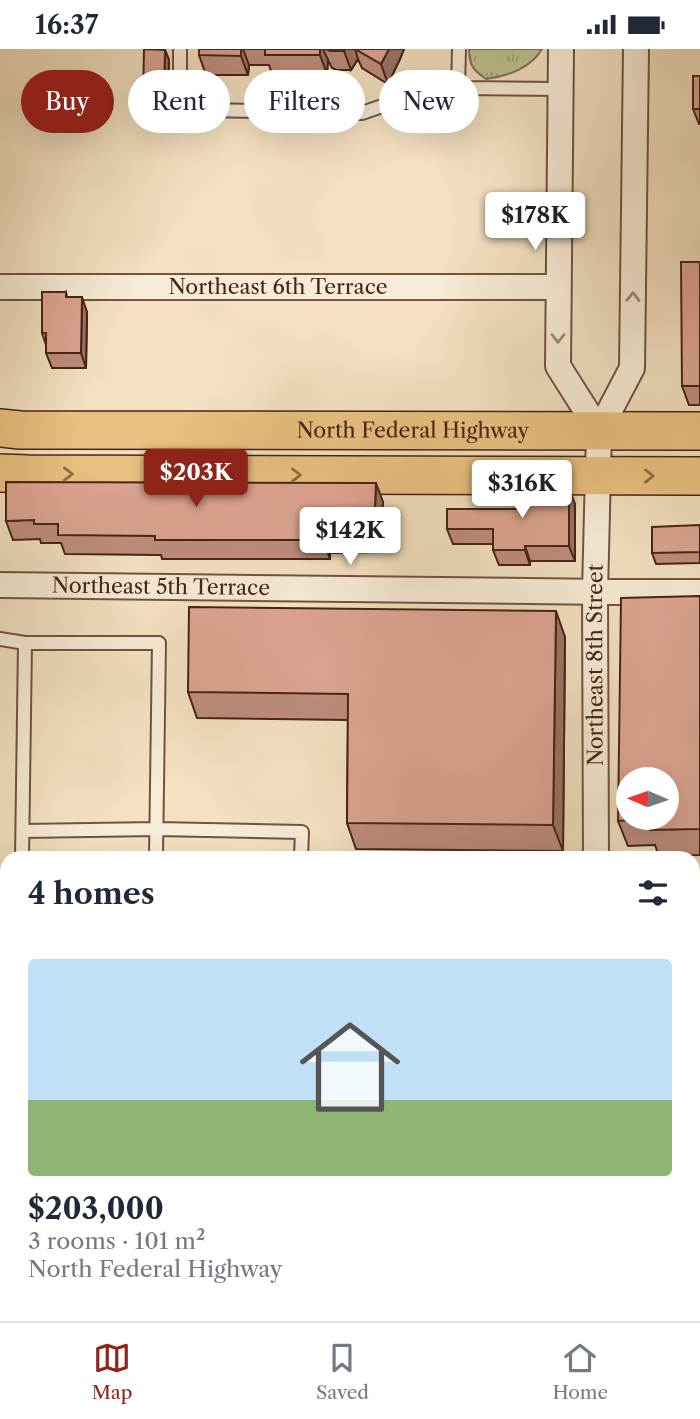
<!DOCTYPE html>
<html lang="en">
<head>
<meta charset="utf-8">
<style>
  :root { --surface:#fff; --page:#f2f2f3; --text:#1f2937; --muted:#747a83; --line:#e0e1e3; --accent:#8f2418 }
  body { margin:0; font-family:"Libre Caslon Text",serif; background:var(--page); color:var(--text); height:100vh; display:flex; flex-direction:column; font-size:26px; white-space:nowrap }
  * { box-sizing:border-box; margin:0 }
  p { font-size:23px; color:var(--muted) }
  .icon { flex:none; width:38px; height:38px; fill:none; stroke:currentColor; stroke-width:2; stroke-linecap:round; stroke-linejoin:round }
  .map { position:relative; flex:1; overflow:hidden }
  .details { position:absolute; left:0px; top:802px; width:700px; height:471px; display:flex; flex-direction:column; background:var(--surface); border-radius:21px 21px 0 0; box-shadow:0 7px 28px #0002 }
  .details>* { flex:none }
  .hud { position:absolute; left:21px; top:21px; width:658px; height:63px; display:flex; gap:14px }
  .needle { width:46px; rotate:272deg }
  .buttons { position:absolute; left:616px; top:718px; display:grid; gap:14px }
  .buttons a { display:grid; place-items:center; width:63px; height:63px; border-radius:50%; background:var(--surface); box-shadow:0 7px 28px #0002; font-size:35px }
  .price { position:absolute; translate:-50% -60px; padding:0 16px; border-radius:7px; background:#fff; color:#222; font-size:23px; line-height:46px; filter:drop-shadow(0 2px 4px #0008) }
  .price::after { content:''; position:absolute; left:50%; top:42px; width:21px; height:16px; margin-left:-10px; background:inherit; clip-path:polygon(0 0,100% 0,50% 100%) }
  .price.on { background:var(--accent); color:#fff }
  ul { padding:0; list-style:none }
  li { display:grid; align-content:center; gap:14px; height:371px; padding:0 28px }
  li+li { border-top:2px solid var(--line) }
  li span { display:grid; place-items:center; height:217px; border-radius:7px; color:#555 }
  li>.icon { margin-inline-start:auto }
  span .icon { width:126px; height:126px; fill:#fffc; stroke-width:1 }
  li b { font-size:30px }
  h2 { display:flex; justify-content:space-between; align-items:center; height:84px; padding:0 28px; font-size:30px }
  .chip { padding:0 24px; border-radius:32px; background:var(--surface); box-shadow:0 7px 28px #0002; font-size:24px; line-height:63px }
  .chip.on { background:var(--accent); color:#fff }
  .status { display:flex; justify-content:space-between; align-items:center; height:49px; padding:0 35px; background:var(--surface); direction:ltr }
  .status svg { height:19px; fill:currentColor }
  .tabs { display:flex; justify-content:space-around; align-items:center; height:98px; border-top:2px solid var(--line); background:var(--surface); font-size:19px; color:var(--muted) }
  .tabs a { display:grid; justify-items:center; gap:4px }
  .tabs .on { color:var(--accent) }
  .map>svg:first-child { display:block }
  .grass { fill:url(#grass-tufts); stroke:#827353; stroke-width:2 }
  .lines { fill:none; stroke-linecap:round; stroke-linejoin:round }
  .lane-casing { stroke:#725340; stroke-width:16 }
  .street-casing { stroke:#725340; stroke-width:28 }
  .secondary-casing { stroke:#472415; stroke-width:37 }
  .primary-casing { stroke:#472415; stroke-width:40 }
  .lane { stroke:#f7ecd7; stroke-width:12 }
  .street { stroke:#f7ecd7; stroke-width:24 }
  .secondary { stroke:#f7ecd7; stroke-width:33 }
  .primary { stroke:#eac080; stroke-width:37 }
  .wall { fill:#bd8d7d; stroke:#472415; stroke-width:2 }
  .shaded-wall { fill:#9a7366; stroke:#472415; stroke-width:2 }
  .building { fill:#dca491; stroke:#472415; stroke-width:2; fill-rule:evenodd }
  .oneway { stroke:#9f8876 }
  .oneway2 { stroke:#906a45 }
  .labels { text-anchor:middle; stroke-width:7; stroke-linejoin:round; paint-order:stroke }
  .street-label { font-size:21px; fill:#472415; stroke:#f7ecd7 }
</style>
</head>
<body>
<div class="status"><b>16:37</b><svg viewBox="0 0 49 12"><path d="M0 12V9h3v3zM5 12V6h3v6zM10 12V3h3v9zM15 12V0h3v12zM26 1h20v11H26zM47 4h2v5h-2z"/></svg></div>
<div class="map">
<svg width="700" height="1272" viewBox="0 0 700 1272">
  <defs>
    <pattern id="grass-tufts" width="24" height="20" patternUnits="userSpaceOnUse" patternTransform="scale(1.75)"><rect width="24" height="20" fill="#bdc291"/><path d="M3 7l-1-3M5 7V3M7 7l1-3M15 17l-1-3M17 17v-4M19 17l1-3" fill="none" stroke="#9b9d75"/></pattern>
  </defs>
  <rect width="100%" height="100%" fill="#f3e1c1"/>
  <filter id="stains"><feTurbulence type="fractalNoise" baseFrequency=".00286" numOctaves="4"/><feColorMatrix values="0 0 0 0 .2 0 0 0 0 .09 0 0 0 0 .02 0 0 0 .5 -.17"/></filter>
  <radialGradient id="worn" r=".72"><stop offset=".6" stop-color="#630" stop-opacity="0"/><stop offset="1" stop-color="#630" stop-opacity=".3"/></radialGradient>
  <path class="grass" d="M469,0H542C530,20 508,27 486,30C473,21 469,16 469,0Z"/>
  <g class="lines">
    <defs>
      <path id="lane" d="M180,0V27L188,45L206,61L362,64L414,46L458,39L560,40
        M458,39L459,0
        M0,590L25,594L22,808
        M25,594H159L156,808
        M23,782L157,780L302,783L301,808
        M0,989H7"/>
      <g id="street">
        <path d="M561,0L558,317L599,382"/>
        <path id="s1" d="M0,238H558"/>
        <path id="s2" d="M0,536L611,543H700"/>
        <path id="s3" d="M596,808L595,543L599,382L632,319L636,0"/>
        <path d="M0,840H7"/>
        <path d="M693,843H700"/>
        <path d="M693,1141H700"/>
        <path d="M592,1272V1265"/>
      </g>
      <path id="secondary" d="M0,1171L7,1178
        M105,1265L113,1272"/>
      <g id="primary">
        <path id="s4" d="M0,379L20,381L700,382"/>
        <path d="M0,424L28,425L700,427"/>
      </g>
    </defs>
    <use href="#lane" class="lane-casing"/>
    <use href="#street" class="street-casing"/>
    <use href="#secondary" class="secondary-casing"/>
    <use href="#primary" class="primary-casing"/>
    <use href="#lane" class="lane"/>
    <use href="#street" class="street"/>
    <use href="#secondary" class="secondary"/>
    <use href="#primary" class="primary"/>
  </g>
  <path class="wall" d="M199,0H404L400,10L388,35L362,19L358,10L351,21H337L332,19L328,11L327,25H272L269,16H249L248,26H206L199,6Z
    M165,1L169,11L168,60H147L143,50Z
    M700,27V75H699L693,60Z
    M700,213V356H689L682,337Z
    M66,243L67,248L87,263L86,319H52L46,304V296L42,284Z
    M545,440L575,455V512H530V516H499L493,501V495H453L447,480L521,460Z
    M383,453L381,503L330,504V510H162L161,506L65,505L61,494H41L40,490L13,491L6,472Z
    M700,476V514L656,515L652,504Z
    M700,547V806L659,807L655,796L628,797L618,772Z
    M565,588L563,802L356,800L347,774L348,671L197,669L188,643Z
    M700,877V938L697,929V921H693V894L698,893Z
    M700,1160V1272H679L676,1265H693Z
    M157,1265H256V1272H160Z
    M444,1265H569V1272H446Z"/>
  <path class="shaded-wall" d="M241,0H243L249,16L248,26L241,7Z
    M320,0H323L328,11L327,25L320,6Z
    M345,0H355L358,10L351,21L344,2Z
    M389,0H404L400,10L388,35L381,15Z
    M165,1L169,11L168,60L164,50Z
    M82,248L87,263L86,319L81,304Z
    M376,434L383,453L381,503L374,483Z
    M569,440L575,455V512L569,497Z
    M323,485L330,504V510L323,491Z
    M525,497L530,512V516L525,501Z
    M556,562L565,588L563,802L553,776Z
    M251,1265H256V1272H253Z
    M563,1265H569V1272H565Z"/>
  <path class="building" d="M144,0L165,1L164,50H143Z
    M199,0H241V7L199,6Z
    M265,0H320V6H265Z
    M326,0H345L344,2H330Z
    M355,0H389L381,15Z
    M693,27H700V60H693Z
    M681,213H700V337H682Z
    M42,243H66V248H82L81,304H46V284H42Z
    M6,433L376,434L374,483L323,485V491H155V487L58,486V475H34V471L6,472Z
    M521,435H543V440H569V497H525V501H493V480H447V460H521Z
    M700,476V503L652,504V478Z
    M700,547V780L650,781V770L618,772L621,549ZM628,730H667V768H628Z
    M189,558L556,562L553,776L347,774L348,645L188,643Z
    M698,877H700V929H697V911H693V894L698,893Z
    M693,1160H700V1271L684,1272V1265H693Z
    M212,1265H251V1267L212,1268Z"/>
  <defs><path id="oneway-chevron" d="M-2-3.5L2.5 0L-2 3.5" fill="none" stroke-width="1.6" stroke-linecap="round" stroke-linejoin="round" transform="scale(1.75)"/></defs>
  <g class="oneway">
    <use href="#oneway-chevron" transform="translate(633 248) rotate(-89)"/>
    <use href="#oneway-chevron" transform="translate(558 289) rotate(90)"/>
  </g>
  <g class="oneway2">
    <use href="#oneway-chevron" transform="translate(68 425)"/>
    <use href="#oneway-chevron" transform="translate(296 426)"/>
    <use href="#oneway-chevron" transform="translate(649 427)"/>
  </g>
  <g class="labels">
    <g class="street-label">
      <text dy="7" stroke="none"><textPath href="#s1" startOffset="278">Northeast 6th Terrace</textPath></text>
      <text dy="7" stroke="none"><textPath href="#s4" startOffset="413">North Federal Highway</textPath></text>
      <text dy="7" stroke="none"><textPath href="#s2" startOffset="161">Northeast 5th Terrace</textPath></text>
      <text dy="7" stroke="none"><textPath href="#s3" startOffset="192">Northeast 8th Street</textPath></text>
    </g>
  </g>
  <rect width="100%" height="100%" filter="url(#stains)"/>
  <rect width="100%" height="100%" fill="url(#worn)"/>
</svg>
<div class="buttons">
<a><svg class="needle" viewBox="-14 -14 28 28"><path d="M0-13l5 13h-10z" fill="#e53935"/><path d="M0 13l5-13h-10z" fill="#747a83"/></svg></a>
</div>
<b class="price" style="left:535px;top:203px">$178K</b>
<b class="price on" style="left:196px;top:460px">$203K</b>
<b class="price" style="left:522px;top:471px">$316K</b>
<b class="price" style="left:350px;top:518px">$142K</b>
<div class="hud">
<a class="chip on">Buy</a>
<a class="chip">Rent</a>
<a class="chip">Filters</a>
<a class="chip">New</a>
</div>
<section class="details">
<h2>4 homes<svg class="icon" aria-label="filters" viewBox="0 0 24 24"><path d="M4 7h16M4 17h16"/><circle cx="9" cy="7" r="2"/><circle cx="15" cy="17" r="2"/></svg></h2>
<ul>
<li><span style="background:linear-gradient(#bfe0f5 65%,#8fb573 0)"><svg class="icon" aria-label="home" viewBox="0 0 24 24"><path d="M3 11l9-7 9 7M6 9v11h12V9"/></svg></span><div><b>$203,000</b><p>3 rooms · 101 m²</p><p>North Federal Highway</p></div></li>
</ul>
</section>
</div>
<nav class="tabs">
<a class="on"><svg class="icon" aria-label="map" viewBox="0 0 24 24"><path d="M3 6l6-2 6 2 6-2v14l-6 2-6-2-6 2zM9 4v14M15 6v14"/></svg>Map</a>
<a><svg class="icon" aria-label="saved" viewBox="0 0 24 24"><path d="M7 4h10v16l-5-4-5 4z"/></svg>Saved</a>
<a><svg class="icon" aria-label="home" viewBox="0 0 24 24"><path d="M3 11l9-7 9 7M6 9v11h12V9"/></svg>Home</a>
</nav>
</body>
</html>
